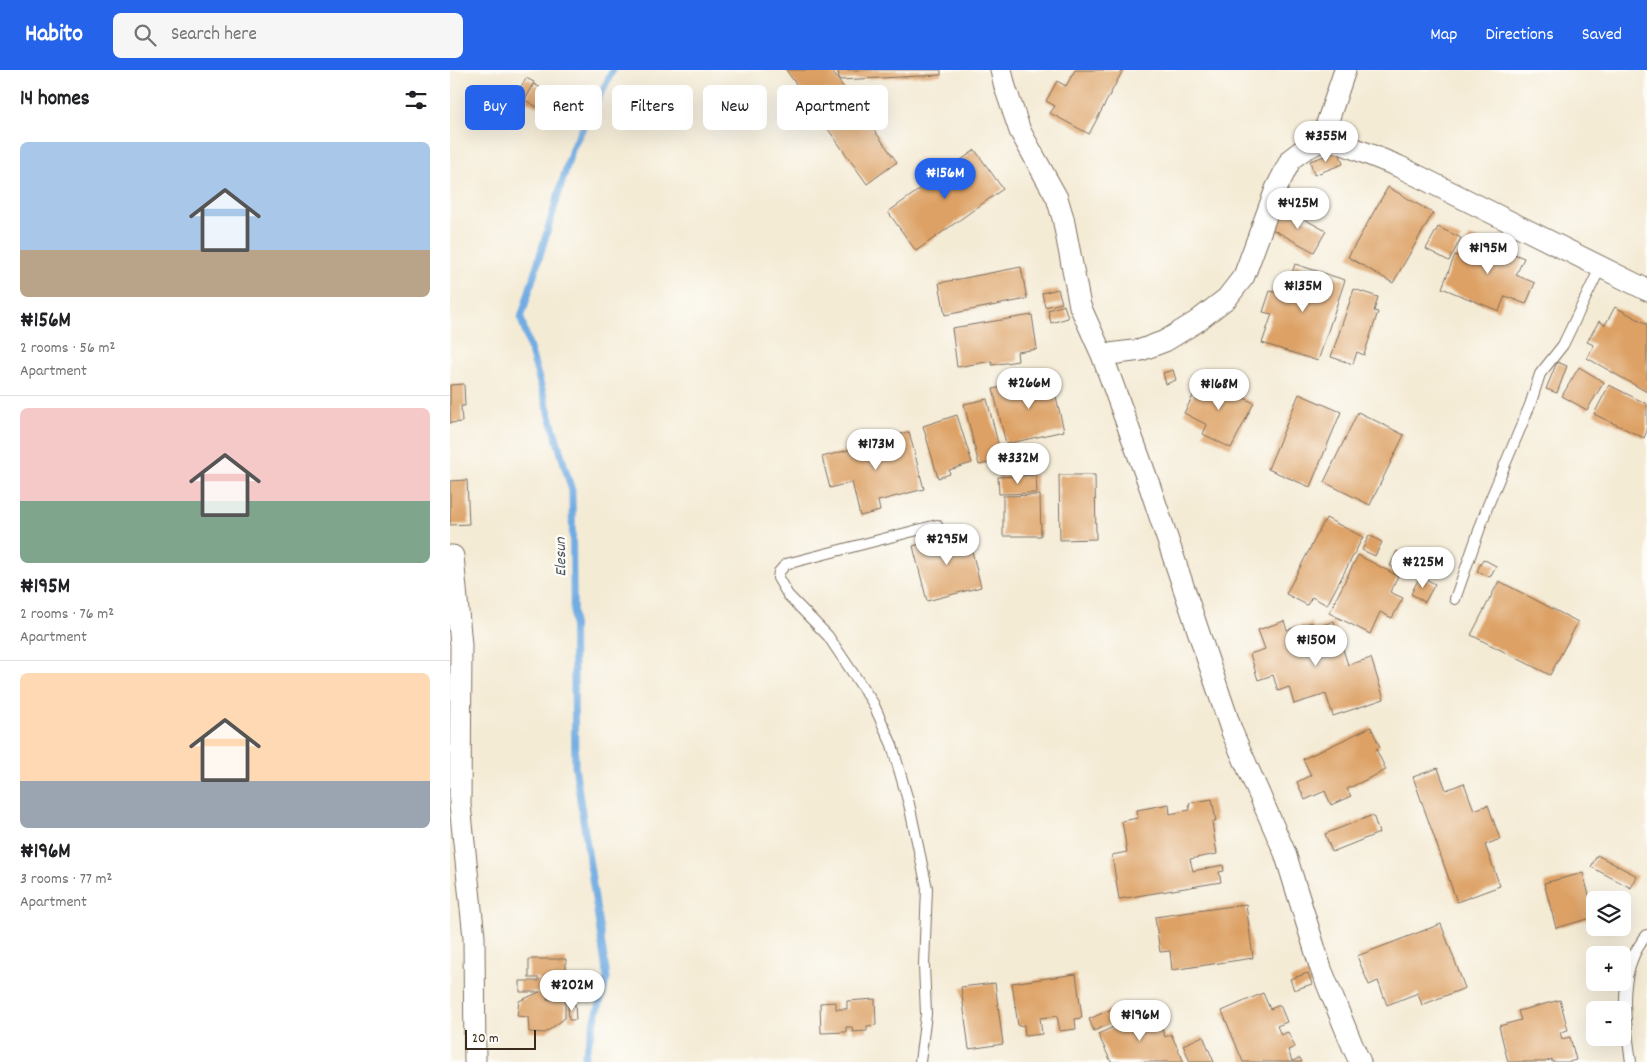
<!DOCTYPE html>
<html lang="en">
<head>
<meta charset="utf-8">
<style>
  :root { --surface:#fff; --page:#f6f6f6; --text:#202124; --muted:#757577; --line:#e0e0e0; --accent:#2563eb }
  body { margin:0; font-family:Dekko,sans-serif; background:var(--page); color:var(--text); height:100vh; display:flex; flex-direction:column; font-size:19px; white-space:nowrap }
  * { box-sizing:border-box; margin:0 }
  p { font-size:16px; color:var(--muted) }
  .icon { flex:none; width:28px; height:28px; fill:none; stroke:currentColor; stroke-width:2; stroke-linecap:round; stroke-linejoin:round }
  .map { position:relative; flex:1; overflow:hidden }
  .sheet { display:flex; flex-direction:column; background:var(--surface); width:450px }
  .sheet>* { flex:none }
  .hud { position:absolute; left:15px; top:15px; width:475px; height:45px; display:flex; gap:10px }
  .fabs { position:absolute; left:1136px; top:821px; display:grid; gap:10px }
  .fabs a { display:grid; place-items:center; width:45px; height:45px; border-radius:8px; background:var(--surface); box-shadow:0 5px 20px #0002; font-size:25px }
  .scale { position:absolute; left:15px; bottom:12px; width:71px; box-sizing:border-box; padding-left:5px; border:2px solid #3b2a1e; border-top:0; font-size:14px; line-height:18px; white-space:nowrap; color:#3b2a1e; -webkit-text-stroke:4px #fdfcf7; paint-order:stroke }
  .price { position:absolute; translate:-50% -42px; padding:0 11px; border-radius:18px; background:#fff; color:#222; font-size:16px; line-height:32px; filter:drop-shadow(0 1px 2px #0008) }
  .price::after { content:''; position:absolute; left:50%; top:30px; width:15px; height:11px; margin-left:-8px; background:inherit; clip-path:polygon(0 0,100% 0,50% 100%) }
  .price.active { background:var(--accent); color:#fff }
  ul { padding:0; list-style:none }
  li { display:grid; align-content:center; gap:10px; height:265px; padding:0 20px }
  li+li { border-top:1px solid var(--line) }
  li span { display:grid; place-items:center; height:155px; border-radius:8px; color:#555 }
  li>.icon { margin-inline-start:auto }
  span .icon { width:90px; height:90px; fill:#fffc; stroke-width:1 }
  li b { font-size:21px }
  h2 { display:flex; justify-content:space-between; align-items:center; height:60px; padding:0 20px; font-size:21px }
  .pill { padding:0 18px; border-radius:8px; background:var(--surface); box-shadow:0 5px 20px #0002; font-size:18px; line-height:45px }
  .pill.active { background:var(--accent); color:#fff }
  header { display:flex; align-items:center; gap:30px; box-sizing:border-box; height:70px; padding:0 25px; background:var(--accent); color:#fff }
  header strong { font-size:24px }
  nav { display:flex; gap:28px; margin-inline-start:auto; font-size:18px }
  .search { width:350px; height:45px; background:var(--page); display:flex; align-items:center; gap:12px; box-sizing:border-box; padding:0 18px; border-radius:8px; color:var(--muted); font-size:19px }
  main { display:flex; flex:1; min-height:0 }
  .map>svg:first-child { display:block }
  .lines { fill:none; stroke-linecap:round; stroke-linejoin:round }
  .stream { stroke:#71ace2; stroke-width:7 }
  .building { fill:#dda165 }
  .service-casing { stroke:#7c6e5e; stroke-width:12 }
  .minor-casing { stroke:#7c6e5e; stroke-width:23 }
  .service { stroke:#fff; stroke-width:10 }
  .minor { stroke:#fff; stroke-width:21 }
  .labels { text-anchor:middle; stroke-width:5; stroke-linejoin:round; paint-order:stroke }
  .water-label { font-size:16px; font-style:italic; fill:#4e5863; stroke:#fdfcf7 }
</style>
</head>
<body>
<header>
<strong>Habito</strong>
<div class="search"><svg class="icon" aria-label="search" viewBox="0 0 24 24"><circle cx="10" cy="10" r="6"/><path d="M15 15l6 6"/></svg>Search here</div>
<nav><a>Map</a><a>Directions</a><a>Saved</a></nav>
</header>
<main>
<section class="sheet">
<h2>14 homes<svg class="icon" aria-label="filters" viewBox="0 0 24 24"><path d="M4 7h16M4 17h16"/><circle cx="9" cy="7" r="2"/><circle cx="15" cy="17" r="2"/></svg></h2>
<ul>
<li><span style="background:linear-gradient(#a9c7e8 70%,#b9a48a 0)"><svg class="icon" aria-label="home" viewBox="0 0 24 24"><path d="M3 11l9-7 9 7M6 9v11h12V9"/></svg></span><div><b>₦156M</b><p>2 rooms · 56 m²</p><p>Apartment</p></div></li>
<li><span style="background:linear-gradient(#f6c9c9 60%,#7fa58c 0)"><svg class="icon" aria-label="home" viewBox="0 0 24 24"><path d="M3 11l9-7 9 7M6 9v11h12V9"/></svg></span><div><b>₦195M</b><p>2 rooms · 76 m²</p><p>Apartment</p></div></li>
<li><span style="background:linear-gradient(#ffd9b3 70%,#9aa5b1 0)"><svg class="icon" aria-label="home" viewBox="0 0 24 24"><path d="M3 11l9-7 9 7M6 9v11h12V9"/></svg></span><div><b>₦196M</b><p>3 rooms · 77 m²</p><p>Apartment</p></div></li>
</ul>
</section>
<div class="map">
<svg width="1197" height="992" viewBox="0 0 1197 992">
  <rect width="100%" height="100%" fill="#fdfcf7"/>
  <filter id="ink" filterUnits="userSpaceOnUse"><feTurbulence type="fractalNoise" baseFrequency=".02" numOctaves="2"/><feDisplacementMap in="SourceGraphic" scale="10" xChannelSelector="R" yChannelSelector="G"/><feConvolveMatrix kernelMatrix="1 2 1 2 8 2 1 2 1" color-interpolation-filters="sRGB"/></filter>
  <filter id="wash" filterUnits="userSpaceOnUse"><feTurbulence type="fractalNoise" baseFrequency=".0096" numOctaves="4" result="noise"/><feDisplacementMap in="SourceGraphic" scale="20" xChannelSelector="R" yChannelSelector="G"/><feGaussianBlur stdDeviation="1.12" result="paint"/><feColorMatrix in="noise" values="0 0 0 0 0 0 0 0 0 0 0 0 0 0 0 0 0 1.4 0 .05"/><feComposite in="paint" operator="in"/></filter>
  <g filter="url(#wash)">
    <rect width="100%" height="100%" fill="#f4ebd5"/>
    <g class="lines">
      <path class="stream" d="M133,992L157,908L125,696L122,421L71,248L122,79L163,0"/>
    </g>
    <g id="blocks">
      <path class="building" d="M336,0H381L447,92L417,114Z
        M388,0H491V5L389,10Z
        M625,0H673L639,64L600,43L605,36L596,31L607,11L616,16Z
        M76,8L84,12L67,42L59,38Z
        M84,14L96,21L87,37L75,30Z
        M525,80L553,119L466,181L438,142Z
        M889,81L893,94L864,105L860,91Z
        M938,117L983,143L943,213L898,187Z
        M832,137L876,161L864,182L820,158Z
        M988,157L1011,168L999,191L976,179Z
        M1020,166L1074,188L1066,205L1085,213L1076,234L1055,226L1049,241L992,218L1005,185L1011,187Z
        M845,194L895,210L868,291L812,273L822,244L813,242L820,221L835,225Z
        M571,197L577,229L495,245L489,213Z
        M608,219L612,233L595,237L592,223Z
        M904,219L928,227L924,241L928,242L914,285L907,282L903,294L881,287Z
        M614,235L618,248L601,253L598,240Z
        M1165,237L1197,254V322L1137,288L1144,275L1137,272L1149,251L1155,255Z
        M582,245L587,279L567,282L568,291L542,295V291L507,297L502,258Z
        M1107,292L1117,296L1107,323L1096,319Z
        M1129,297L1154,312L1137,340L1112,326Z
        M723,300L726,310L716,314L713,303Z
        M601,305L614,361L556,374L543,319Z
        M753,307L804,333L781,378L753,364L757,355L734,343Z
        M14,314L15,336H11L12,352L0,353V315Z
        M1159,315L1197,334V361L1194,368L1144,344Z
        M849,324L891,342L860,417L818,399Z
        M537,329L552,390L529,395L514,334Z
        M908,342L954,365L920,435L874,412Z
        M507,345L522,393L499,400L500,404L488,408L473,356Z
        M459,362L474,419L428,431L430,441L410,446L402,412L380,418L372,387L402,379L401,377Z
        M586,405L587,423L549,424L548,407Z
        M609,405H645L646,469L610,470Z
        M17,410L19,454L0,455V411Z
        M590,425L591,466H553V426Z
        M876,448L913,467L877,535L862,527L857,535L836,524Z
        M517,461L531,517L477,531L463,476Z
        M919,465L932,472L925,486L912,480Z
        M947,481L963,489L956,504L940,496Z
        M908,485L948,506L940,522L953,528L942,548L930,542L920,564L879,543Z
        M1033,489L1046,496L1040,507L1027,501Z
        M970,506L985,514L975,532L961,524Z
        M1049,511L1128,552L1100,605L1021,565Z
        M834,551L837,560L862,552L864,558L884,551L898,595L921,588L934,629L883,646L876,624L844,634L839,617L828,621L823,605L808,610L800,584L815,579L808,560Z
        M921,657L930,677L926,679L936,700L897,719L901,726L881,735L875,721L855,730L847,712L861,705L853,689Z
        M988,698L996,720L1014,713L1024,740L1038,735L1050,769L1035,775L1050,816L1007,832L963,707Z
        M762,729L766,751L762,752L767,784L740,789L743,801L773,795L774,801L769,802L771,812L669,829L662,785L677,782L672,751L688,748L687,740L719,734L720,744L740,740L739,733Z
        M923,745L929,763L882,782L875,764Z
        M1147,785L1187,806L1181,818L1141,797Z
        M1133,803L1145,847L1106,858L1094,813Z
        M796,834L803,888L722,900L720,881L710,882L705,847Z
        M991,854L1015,918L972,935L968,923L937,935L928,911L919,915L907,886Z
        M79,889H116L115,919L98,918L97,929H115V948L95,963L79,962L78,947L67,946L69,931L90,922H70V911H89V908H79Z
        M858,903L862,914L844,920L840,909Z
        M626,904L632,948L625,949L626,959L610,961L607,946L590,948L592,964L575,966L574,955L568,956L562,913Z
        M545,913L553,974L519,979L511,917Z
        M813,923L820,939L830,935L837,952L827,956L831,965L838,962L845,977L838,980L842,991L850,988L852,992H793L772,941Z
        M425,929L426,955L417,956V961L403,962L402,957H396V962L371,963L370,933L386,932V939H397V931Z
        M1110,930L1118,960L1110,962L1112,969L1120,967L1126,990L1119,992H1102V989L1095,992H1058L1049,956L1071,950L1068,941Z
        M118,934H125L126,950H119Z
        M666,937L671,949L644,961L639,949Z
        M703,939L715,967L721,964L734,992H661L648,964Z
        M753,966L764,992H740L733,975Z"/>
    </g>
  </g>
  <g filter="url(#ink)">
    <use href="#blocks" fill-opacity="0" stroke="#7c6e5e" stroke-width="1"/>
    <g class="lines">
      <defs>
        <path id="service" d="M1005,529L1038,435L1080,335L1090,304L1113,275L1151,196
          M470,992L476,944L474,895L477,818L459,734L442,675L423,633L378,566L338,525L328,508L329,502L336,494L487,455
          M1181,992C1175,950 1166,900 1197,865"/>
        <path id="minor" d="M551,0L555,17L570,61L607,128L613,148L630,236L652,285L700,417L782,662L835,783L871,899L903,977L910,992
          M871,71L895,0
          M652,285L691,280L715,271L746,252L777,228L794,206L826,119L841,89L853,80L871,71L888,72L948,96L1197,220
          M0,486H3L11,575L10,735L24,867L25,992"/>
      </defs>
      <use href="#service" class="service-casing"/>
      <use href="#minor" class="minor-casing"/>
      <use href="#service" class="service"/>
      <use href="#minor" class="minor"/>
    </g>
  </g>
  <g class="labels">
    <g class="water-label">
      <text transform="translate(109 487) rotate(-91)" y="6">Elesun</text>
    </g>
  </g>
</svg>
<div class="fabs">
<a><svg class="icon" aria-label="layers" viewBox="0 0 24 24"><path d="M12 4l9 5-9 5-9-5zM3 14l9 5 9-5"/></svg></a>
<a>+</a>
<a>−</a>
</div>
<div class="scale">20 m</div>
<b class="price" style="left:876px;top:93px">₦355M</b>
<b class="price active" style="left:495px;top:130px">₦156M</b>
<b class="price" style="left:848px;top:160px">₦425M</b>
<b class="price" style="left:1038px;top:205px">₦195M</b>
<b class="price" style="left:853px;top:243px">₦135M</b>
<b class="price" style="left:579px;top:340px">₦266M</b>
<b class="price" style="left:769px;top:341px">₦168M</b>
<b class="price" style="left:426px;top:401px">₦173M</b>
<b class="price" style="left:568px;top:415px">₦332M</b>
<b class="price" style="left:497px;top:496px">₦295M</b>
<b class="price" style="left:973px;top:519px">₦225M</b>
<b class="price" style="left:866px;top:597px">₦150M</b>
<b class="price" style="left:122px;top:942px">₦202M</b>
<b class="price" style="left:690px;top:972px">₦196M</b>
<div class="hud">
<a class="pill active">Buy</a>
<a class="pill">Rent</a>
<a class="pill">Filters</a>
<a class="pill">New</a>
<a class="pill">Apartment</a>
</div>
</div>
</main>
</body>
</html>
